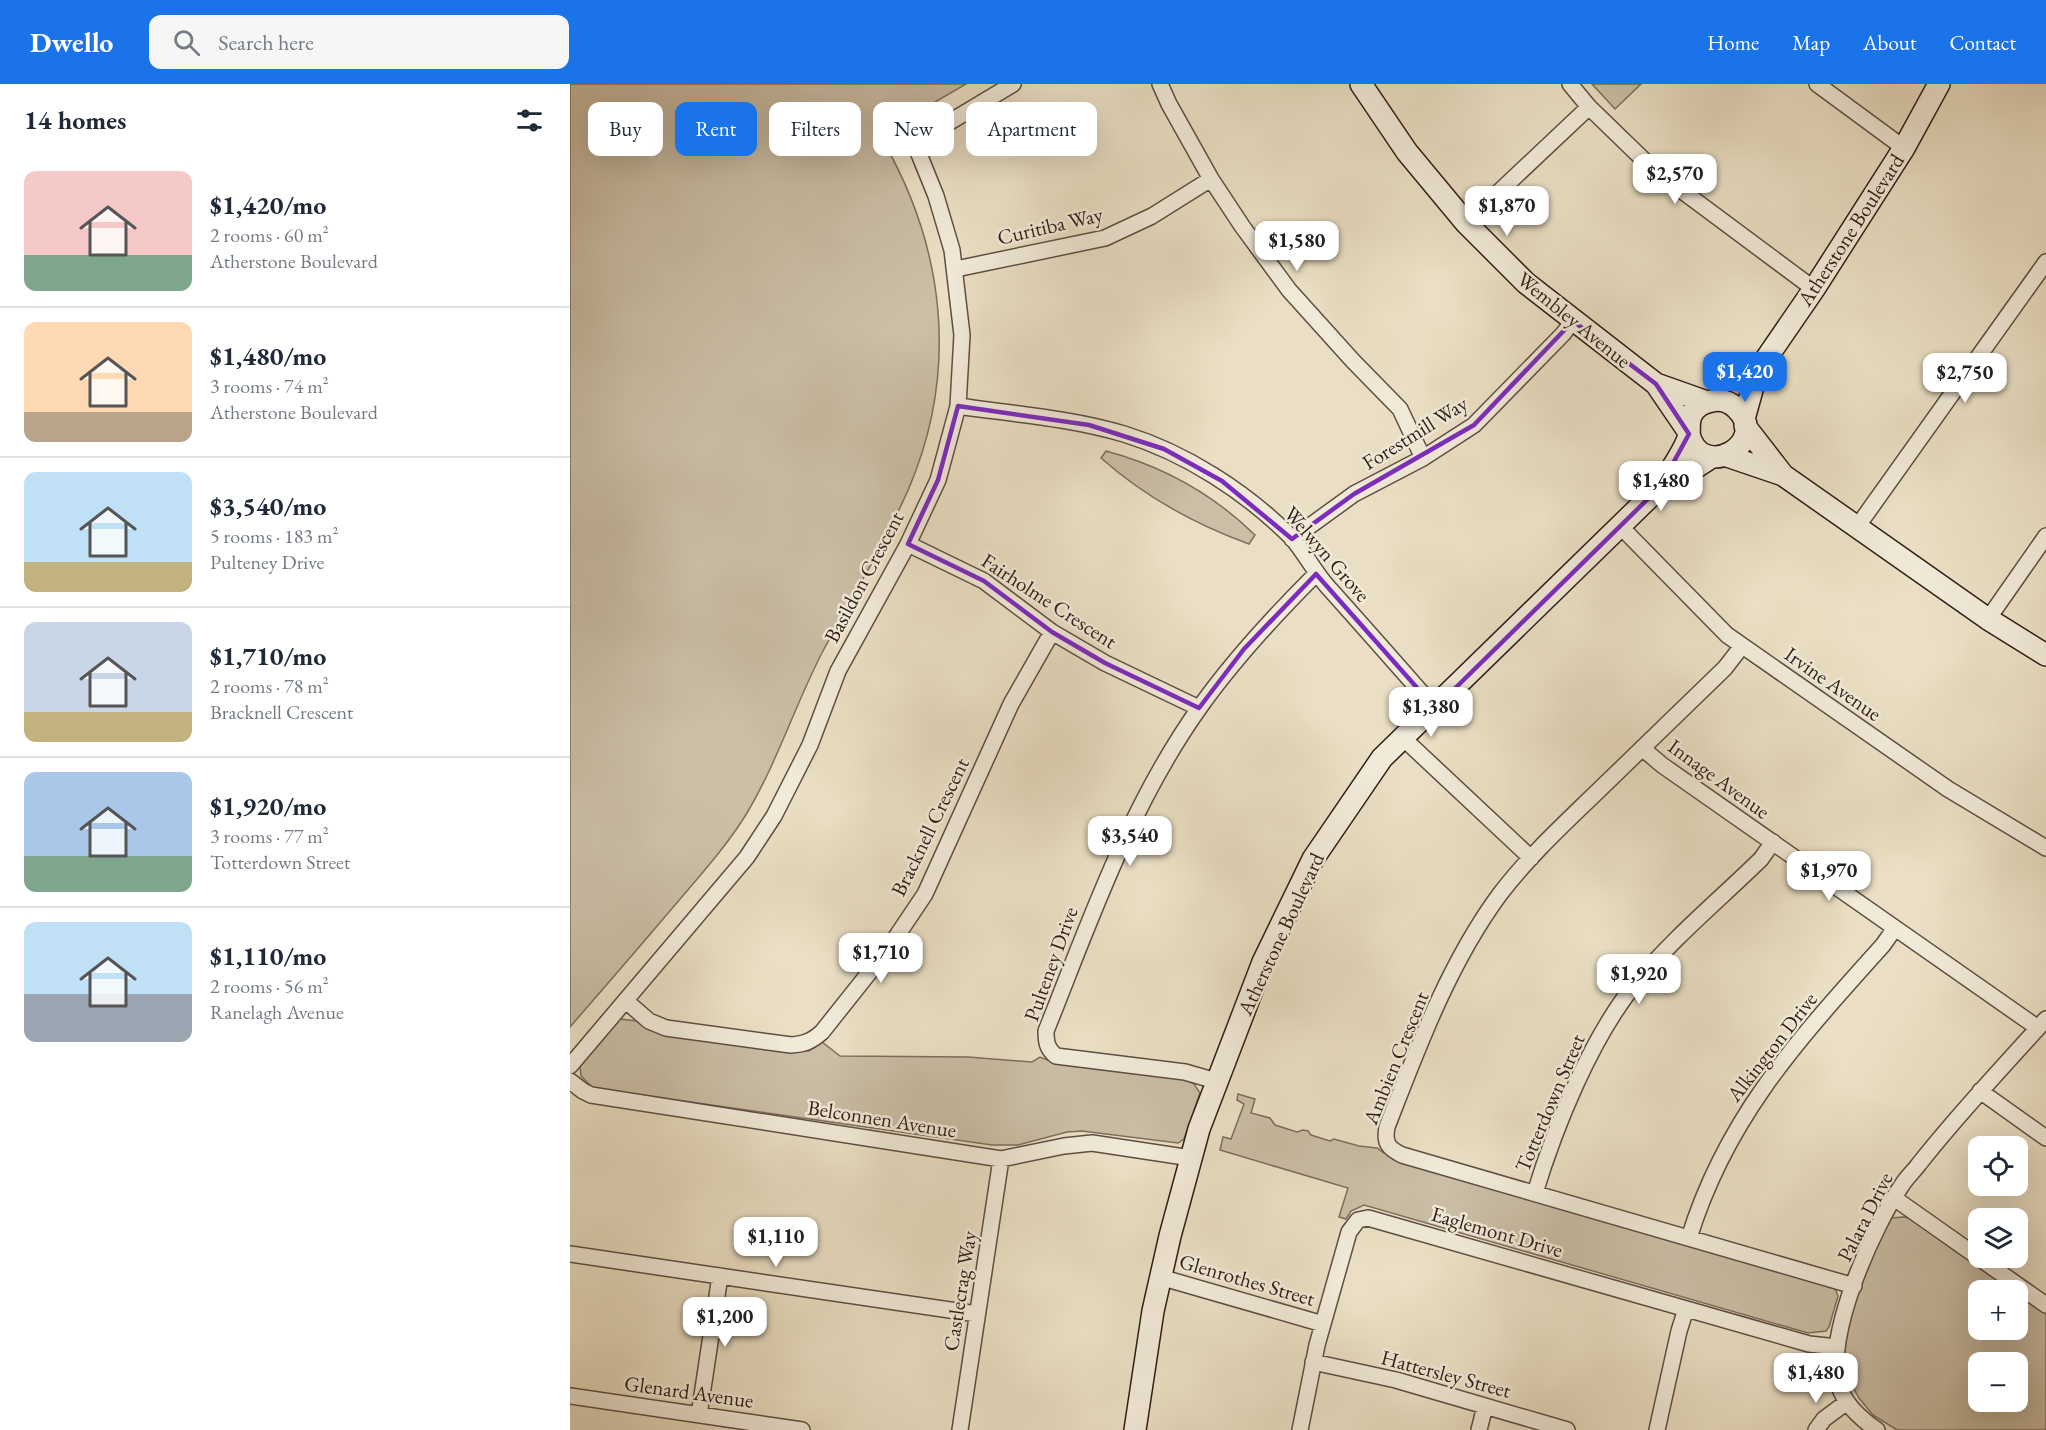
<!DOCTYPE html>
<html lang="en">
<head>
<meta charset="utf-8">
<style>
  :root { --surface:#fff; --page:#f6f6f7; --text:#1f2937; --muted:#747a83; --line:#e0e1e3; --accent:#1a73e8 }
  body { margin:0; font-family:"EB Garamond",serif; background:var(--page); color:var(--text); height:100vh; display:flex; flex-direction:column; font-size:22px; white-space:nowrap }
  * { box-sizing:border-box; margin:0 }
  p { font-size:20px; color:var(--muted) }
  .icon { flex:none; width:33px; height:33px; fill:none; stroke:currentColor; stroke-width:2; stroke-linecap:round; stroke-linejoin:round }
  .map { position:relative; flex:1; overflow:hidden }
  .side { display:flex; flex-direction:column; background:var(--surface); width:570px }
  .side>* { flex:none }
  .banner { position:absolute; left:18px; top:18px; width:570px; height:54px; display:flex; gap:12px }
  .controls { position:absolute; left:1398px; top:1052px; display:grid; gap:12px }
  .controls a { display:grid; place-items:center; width:60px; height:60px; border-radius:12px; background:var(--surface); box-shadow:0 6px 24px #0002; font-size:30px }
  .price { position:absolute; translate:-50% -51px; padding:0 14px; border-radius:12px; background:#fff; color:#222; font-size:20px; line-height:39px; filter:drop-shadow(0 2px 3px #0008) }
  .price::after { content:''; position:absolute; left:50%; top:36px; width:18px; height:14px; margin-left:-9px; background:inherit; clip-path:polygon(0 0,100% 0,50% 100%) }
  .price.active { background:var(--accent); color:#fff }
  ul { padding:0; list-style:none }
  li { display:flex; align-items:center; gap:18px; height:150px; padding:0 24px }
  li+li { border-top:2px solid var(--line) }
  li span { display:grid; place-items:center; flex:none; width:168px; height:120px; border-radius:12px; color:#555 }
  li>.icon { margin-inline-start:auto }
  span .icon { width:72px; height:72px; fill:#fffc; stroke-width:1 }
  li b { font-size:26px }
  h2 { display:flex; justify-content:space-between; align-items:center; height:72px; padding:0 24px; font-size:26px }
  .chip { padding:0 21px; border-radius:12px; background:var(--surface); box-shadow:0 6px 24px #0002; font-size:21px; line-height:54px }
  .chip.active { background:var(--accent); color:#fff }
  header { display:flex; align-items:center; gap:36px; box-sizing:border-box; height:84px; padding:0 30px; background:var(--accent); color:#fff }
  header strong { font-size:28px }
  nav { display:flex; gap:33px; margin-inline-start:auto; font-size:21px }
  .search { width:420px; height:54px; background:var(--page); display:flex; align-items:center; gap:15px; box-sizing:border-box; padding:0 21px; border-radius:12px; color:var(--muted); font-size:22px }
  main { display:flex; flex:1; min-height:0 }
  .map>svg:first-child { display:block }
  .green { fill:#cabea6; stroke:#7d6e5e; stroke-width:1.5; fill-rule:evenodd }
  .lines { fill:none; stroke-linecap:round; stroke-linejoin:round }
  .street-casing { stroke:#5e4e42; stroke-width:18 }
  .secondary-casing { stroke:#301d16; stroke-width:24 }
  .street { stroke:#f1ead9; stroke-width:15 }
  .secondary { stroke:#f1ead9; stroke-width:21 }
  .marked { fill:none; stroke:#7b2cbf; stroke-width:4.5; stroke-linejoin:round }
  .labels { text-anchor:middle; stroke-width:5; stroke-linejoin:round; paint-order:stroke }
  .street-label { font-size:21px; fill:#301d16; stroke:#f1ead9 }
</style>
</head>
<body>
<header>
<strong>Dwello</strong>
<div class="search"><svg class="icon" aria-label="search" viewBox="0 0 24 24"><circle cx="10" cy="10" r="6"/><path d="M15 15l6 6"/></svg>Search here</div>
<nav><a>Home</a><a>Map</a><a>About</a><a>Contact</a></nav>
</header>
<main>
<section class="side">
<h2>14 homes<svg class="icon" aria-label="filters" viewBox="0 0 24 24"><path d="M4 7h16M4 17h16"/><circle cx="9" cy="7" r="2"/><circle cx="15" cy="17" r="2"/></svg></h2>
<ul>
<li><span style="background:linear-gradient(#f6c9c9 70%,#7fa58c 0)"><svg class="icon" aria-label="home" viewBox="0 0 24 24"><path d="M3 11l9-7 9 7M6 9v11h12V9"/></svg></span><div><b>$1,420/mo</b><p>2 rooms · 60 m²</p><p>Atherstone Boulevard</p></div></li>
<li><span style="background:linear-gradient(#ffd9b3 75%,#b9a48a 0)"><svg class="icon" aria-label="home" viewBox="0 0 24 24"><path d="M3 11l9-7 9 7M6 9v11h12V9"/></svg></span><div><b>$1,480/mo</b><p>3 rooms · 74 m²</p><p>Atherstone Boulevard</p></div></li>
<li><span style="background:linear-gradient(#bfe0f5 75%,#c2b280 0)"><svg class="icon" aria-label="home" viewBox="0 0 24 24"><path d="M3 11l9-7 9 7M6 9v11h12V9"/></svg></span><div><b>$3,540/mo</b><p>5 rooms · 183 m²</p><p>Pulteney Drive</p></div></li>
<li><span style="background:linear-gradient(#c9d6e8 75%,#c2b280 0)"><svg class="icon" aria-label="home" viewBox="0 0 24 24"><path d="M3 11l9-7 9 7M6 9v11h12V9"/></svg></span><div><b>$1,710/mo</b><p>2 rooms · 78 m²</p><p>Bracknell Crescent</p></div></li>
<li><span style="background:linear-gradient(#a9c7e8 70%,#7fa58c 0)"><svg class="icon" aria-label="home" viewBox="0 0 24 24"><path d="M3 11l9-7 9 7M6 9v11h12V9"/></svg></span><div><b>$1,920/mo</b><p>3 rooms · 77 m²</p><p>Totterdown Street</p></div></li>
<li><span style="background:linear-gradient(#bfe0f5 60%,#9aa5b1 0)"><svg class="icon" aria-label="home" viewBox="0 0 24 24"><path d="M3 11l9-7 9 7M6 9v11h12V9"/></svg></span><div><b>$1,110/mo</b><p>2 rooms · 56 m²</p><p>Ranelagh Avenue</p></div></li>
</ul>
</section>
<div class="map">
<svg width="1476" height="1346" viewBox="0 0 1476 1346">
  <rect width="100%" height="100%" fill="#eadfc4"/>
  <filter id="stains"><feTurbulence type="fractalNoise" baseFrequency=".00333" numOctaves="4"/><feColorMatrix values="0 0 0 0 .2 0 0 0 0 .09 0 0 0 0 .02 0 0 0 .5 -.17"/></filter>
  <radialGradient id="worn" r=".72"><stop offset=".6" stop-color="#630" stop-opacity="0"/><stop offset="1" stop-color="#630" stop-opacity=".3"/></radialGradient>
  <path class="green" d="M0,0H396L315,47L317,52L312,55C375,164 389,286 339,404C315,459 283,512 254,565C226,618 208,677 177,729C155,765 126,796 99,828C66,867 33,905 0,943Z
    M1022,0H1071L1045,25Z
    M536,367C592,382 643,410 685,451L679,460C624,440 575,413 531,374Z
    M50,935L67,937L79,945L230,967H239L252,958L270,972L398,973L462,978L470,973L483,978L613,994L624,1000L630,1009L614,1055L608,1059L512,1047L497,1048L448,1061H422L23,1004L11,992L10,982Z
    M668,1010L685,1015L681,1029L700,1034L705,1041L727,1048L733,1046L738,1047L741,1051L760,1057L764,1055L789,1062L807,1064L814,1069L1249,1196L1264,1202L1268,1212L1259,1243L1256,1247L1238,1249L794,1121L781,1127L776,1135L769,1133L778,1104L650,1066L653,1053L661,1055L674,1020L667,1016Z
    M1334,1133L1342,1135L1445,1206H1408V1245H1448V1208L1476,1228V1346H1327L1303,1331L1289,1314L1279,1296L1272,1269V1252L1291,1193L1320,1134ZM1408,1278H1448V1317H1408Z"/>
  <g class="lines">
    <defs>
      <path id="street" d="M590,0L599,20L641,95L672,142L719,206L783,277L830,325L853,374
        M1000,0L1019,23L1084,86L1244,205
        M1247,0L1334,64
        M896,139L1019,23
        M386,185L535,154L582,132L641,95
        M388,322C443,330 501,334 554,350C616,369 676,408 722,454C735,469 744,487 757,502C793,542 829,583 865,624
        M1050,442L1157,551L1378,705L1476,764
        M1287,443L1476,178
        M722,455L784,410L853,374L904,341L993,250L1003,237
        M338,460L414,497L482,548L535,579L629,624
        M1418,535L1476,452
        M1172,562L1155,584C1113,625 1070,666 1028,707C994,740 959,772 930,810C879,879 848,963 817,1043C814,1059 818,1064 832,1071L1284,1202
        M833,654L961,774
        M1072,664L1092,681L1468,944
        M56,917L79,937L96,944L221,961C235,960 242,957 252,948L318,865L355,810L441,620L482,548
        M0,982L177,773L204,732L240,661L268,587L338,460L368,396L388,322L392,251L382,166L366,112L349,70L350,63L358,51L443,0
        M0,997L13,1007L21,1011L431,1075L494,1062L522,1059L621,1074
        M646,997L615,988L486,972C477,965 476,958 476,947C520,837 560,721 630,623C664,575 704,532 746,490
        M1410,1007L1476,1054
        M965,1109C985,1043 1021,954 1065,900C1102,855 1149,816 1191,775L1203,758
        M1324,1114L1476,1221
        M1119,1154C1157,1031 1230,954 1313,861L1325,844
        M0,1170L407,1230
        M590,1193L753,1240
        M743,1278L826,1296L997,1346
        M0,1312L232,1346
        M129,1331L150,1192
        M390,1346L431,1075
        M730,1346L747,1261L779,1148L788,1136L798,1134L1239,1260L1267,1263
        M909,1346L915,1322
        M1087,1346L1109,1247L1116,1225
        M1246,1346L1254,1335L1277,1318
        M1307,1346C1291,1335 1275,1321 1269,1302C1253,1254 1304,1141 1332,1101C1337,1093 1344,1087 1349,1080C1389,1029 1433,983 1476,935"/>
      <path id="secondary" d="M791,0L837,68L896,139L956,199L1086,300L1137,318
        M1086,300L1118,347
        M1174,335L1187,288L1244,205L1334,64L1369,0
        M1175,342L1213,391
        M1157,372L1213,391L1418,535L1476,571
        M1090,402L1125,384L1142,373
        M565,1346L583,1227L600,1152L629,1045L693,878L743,775L812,674L1090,403C1097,391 1117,364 1119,350C1120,344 1118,339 1121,332C1124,324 1133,318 1142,317C1151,315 1160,318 1167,325C1201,359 1131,399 1119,350"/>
    </defs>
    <use href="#street" class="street-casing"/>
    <use href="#secondary" class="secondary-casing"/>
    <use href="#street" class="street"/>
    <use href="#secondary" class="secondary"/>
  </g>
  <path class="marked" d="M1003,237L1086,300L1119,350L1090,403L865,624L746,490L674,565L629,624L535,579L482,548L414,497L338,460L368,396L388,322L519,341L594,365L652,397L722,455L784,410L904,341Z"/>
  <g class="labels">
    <g class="street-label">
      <text transform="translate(480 142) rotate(-13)" y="7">Curitiba Way</text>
      <text transform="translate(1281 146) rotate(-57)" y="7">Atherstone Boulevard</text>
      <text transform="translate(1004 236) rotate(39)" y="7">Wembley Avenue</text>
      <text transform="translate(845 349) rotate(-32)" y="7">Forestmill Way</text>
      <text transform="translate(757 470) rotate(49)" y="7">Welwyn Grove</text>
      <text transform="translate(294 493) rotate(-62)" y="7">Basildon Crescent</text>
      <text transform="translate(479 517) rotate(33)" y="7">Fairholme Crescent</text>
      <text transform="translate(1263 600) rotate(35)" y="7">Irvine Avenue</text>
      <text transform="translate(1149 695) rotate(36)" y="7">Innage Avenue</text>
      <text transform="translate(360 743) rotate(-64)" y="7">Bracknell Crescent</text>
      <text transform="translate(711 850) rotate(-65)" y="7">Atherstone Boulevard</text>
      <text transform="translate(481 880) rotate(-70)" y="7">Pulteney Drive</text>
      <text transform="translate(1202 963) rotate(-52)" y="7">Alkington Drive</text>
      <text transform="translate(826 974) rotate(-68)" y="7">Ambien Crescent</text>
      <text transform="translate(980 1019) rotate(-67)" y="7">Totterdown Street</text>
      <text transform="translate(312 1035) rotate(9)" y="7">Belconnen Avenue</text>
      <text transform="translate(1295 1133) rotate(-63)" y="7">Palara Drive</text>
      <text transform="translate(927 1148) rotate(16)" y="7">Eaglemont Drive</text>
      <text transform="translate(677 1196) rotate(16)" y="7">Glenrothes Street</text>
      <text transform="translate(390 1207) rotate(-81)" y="7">Castlecrag Way</text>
      <text transform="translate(876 1290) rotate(15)" y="7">Hattersley Street</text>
      <text transform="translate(119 1308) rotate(8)" y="7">Glenard Avenue</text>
    </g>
  </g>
  <rect width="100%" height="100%" filter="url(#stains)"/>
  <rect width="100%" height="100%" fill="url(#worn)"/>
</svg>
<div class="controls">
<a><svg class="icon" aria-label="locate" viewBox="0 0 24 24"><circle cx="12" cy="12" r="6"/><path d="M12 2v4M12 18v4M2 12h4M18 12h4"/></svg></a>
<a><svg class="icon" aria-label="layers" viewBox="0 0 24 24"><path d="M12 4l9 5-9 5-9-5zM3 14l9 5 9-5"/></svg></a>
<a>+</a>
<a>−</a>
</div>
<b class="price" style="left:1105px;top:121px">$2,570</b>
<b class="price" style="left:937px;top:153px">$1,870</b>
<b class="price" style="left:727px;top:188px">$1,580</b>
<b class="price active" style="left:1175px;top:319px">$1,420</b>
<b class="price" style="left:1395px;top:320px">$2,750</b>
<b class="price" style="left:1091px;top:428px">$1,480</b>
<b class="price" style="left:861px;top:654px">$1,380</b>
<b class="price" style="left:560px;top:783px">$3,540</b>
<b class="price" style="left:1259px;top:818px">$1,970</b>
<b class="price" style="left:311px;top:900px">$1,710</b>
<b class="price" style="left:1069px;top:921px">$1,920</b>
<b class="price" style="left:206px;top:1184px">$1,110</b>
<b class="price" style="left:155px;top:1264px">$1,200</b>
<b class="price" style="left:1246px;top:1320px">$1,480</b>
<div class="banner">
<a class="chip">Buy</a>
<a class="chip active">Rent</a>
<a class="chip">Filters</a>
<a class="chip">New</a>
<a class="chip">Apartment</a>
</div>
</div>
</main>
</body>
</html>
